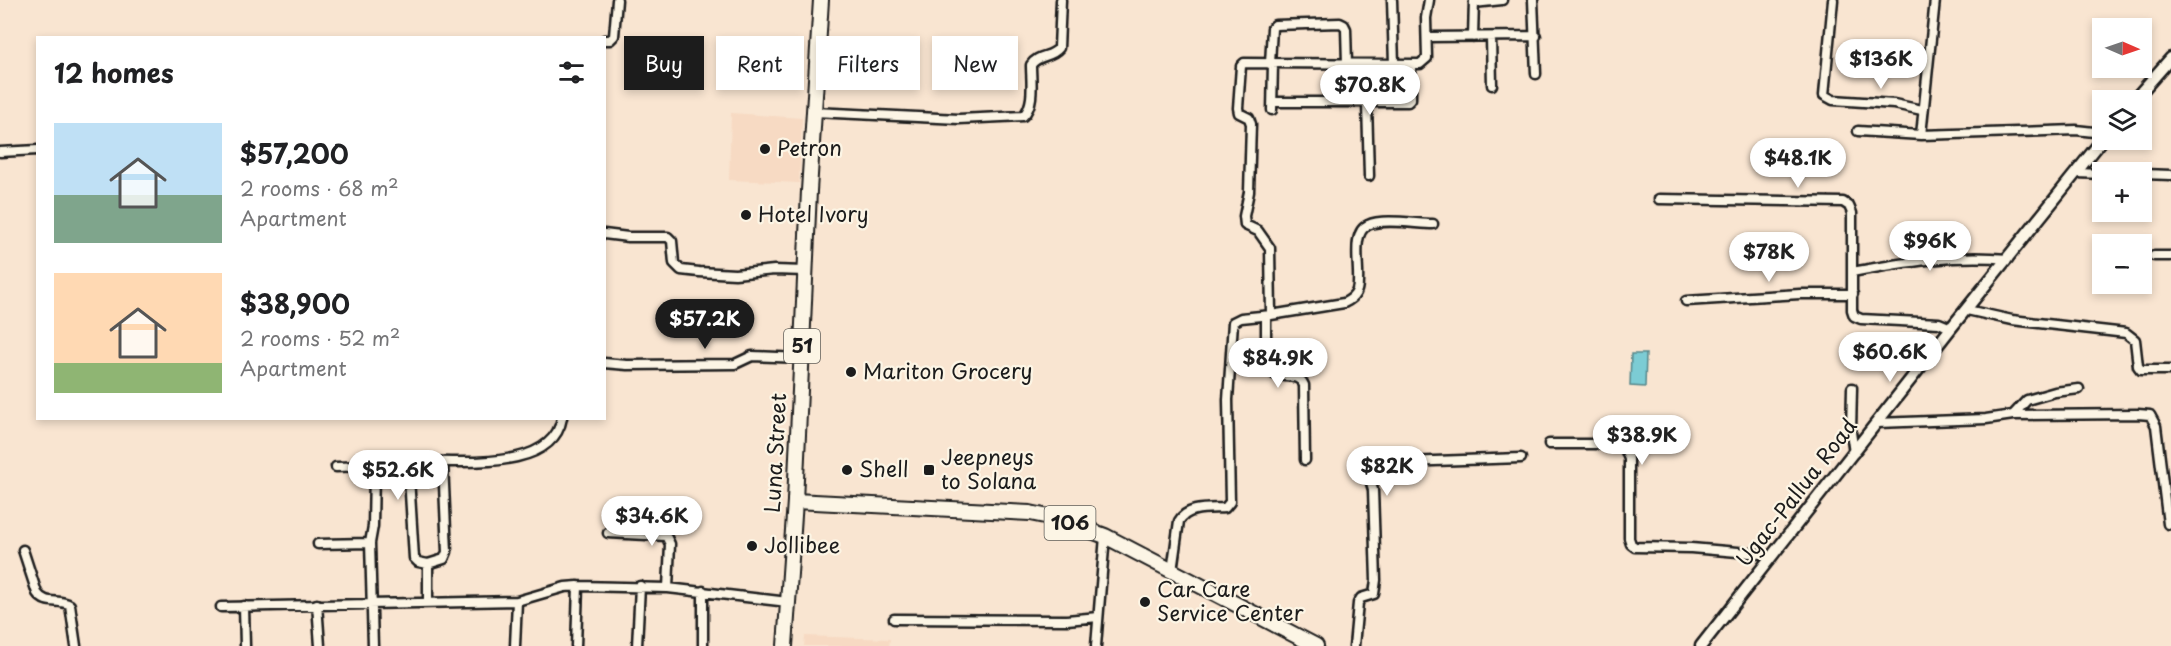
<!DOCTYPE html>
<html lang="en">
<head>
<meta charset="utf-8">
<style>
  :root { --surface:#fff; --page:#f2f2f2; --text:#202124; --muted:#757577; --accent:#1c1c1c }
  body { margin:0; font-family:"Playpen Sans",sans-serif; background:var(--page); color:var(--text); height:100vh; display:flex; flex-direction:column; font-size:22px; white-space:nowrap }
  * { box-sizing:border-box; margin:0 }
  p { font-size:20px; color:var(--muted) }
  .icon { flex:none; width:33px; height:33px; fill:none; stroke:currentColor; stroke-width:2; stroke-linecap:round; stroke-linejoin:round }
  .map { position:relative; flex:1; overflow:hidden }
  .drawer { position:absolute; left:36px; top:36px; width:570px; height:384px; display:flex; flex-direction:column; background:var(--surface); border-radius:0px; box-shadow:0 3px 9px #0003 }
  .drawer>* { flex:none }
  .top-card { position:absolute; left:624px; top:36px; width:570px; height:54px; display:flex; gap:12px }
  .needle { width:39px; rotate:92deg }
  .fabs { position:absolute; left:2092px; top:18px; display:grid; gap:12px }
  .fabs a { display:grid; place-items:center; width:60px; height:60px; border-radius:0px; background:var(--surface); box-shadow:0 3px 9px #0003; font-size:30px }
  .price { position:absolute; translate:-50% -51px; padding:0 14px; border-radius:21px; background:#fff; color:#222; font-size:20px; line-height:39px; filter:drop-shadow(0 2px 3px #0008) }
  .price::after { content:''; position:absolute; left:50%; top:36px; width:18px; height:14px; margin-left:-9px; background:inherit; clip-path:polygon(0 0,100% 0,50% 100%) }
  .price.selected { background:var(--accent); color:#fff }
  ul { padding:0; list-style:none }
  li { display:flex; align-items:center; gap:18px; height:150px; padding:0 18px }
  li span { display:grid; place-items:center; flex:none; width:168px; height:120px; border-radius:0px; color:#555 }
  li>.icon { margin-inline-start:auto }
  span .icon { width:72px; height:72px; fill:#fffc; stroke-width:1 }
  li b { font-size:26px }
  h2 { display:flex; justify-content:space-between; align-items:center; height:72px; padding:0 18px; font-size:26px }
  .tag { padding:0 21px; border-radius:0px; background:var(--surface); box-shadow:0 3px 9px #0003; font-size:21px; line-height:54px }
  .tag.selected { background:var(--accent); color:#fff }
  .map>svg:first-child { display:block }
  .built { fill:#f7dac3 }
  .water { fill:#7bccd4; stroke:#55868a; stroke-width:1.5 }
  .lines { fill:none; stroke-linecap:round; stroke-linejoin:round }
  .minor-casing { stroke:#1c1c1c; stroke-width:13 }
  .tertiary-casing { stroke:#1c1c1c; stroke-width:15 }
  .primary-casing { stroke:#1c1c1c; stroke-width:18 }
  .trunk-casing { stroke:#1c1c1c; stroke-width:18 }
  .minor { stroke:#fcf5e5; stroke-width:8 }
  .tertiary { stroke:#fcf5e5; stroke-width:10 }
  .primary { stroke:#fcf5e5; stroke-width:14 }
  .trunk { stroke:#fcf5e5; stroke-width:14 }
  .poi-dot { fill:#1c1c1c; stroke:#fcf5e5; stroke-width:2 }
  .labels { text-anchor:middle; stroke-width:4.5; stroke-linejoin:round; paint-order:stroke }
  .shield { fill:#fcf5e5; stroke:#5f5d58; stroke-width:1.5 }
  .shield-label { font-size:20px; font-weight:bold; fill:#1c1c1c }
  .poi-label { font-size:21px; fill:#1c1c1c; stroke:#fcf5e5; text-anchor:start }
  .street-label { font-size:21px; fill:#1c1c1c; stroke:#fcf5e5 }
</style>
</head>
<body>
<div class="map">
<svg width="2171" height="646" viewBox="0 0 2171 646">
  <rect width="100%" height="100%" fill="#f9e5d1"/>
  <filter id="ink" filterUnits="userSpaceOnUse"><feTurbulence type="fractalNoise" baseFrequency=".0167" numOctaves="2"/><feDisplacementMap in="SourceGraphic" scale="12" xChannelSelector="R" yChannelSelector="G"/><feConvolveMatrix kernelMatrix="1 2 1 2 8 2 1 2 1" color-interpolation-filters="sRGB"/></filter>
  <g filter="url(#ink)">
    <path class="built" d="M731,113L802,118L799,183L729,180Z
      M805,636L890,639L889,646H804Z"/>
    <path class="water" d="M1631,354H1646L1645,387L1630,386Z"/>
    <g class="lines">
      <defs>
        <path id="minor" d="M1392,0L1394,64
          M1533,0L1536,74
          M1833,0L1824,95L1833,100L1894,104L1922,110
          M1935,0L1921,135L2076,130L2103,133
          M1474,3L1502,0
          M1427,37L1536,36
          M1473,37L1474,0
          M1491,37L1492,85
          M604,40H610L614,36L617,0
          M1270,64L1272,28L1275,25L1340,23L1344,25L1346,29L1347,64
          M1273,102H1408L1411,99V64
          M1367,103L1369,176
          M1272,110L1273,63
          M814,112L959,119L1023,116C1035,105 1031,81 1031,65C1038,54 1051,58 1059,48L1061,0
          M1858,131L1921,135
          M0,152L38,150
          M2076,173L2103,174
          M2142,174L2171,175
          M1659,199L1843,202L1849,206L1852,213V310L1854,316L1861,319L1939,323L1951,328
          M604,234L628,237H668L672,241L674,263L681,270L699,272L735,274L774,270L805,271
          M2154,256H2171
          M1852,272C1905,262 1955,254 2008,259
          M1686,301L1800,294H1853
          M1967,310L2012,320L2126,333L2135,340L2138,366L2141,370H2171
          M1271,315L1344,303C1350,300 1355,297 1357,290C1362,274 1349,233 1368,225C1382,218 1417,224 1433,224
          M1266,316V336L1274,374C1284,378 1299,373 1304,385L1305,460
          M604,363L627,365L735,364L752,356L801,358
          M1852,388L1851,432L1854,453
          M2013,415L2138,414L2150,415L2156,426L2168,524
          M1877,423L1986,419L2013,415L2027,400L2055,392L2079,389
          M1549,444H1616L1624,446L1629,459V538L1631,544L1635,547L1691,548L1761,554L1771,557
          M336,467L368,466L372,467L374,471L373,526L370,543L373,646
          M608,533L666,536L670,544L668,588
          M318,544L370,543
          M23,550L37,593C46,606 59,598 70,605L76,646
          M428,564L418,562L414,558L409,477L411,462C452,459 552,475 562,418
          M1172,571L1179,521C1188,506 1209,509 1225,508L1230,502L1228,400L1233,322L1241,318L1271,315L1270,248L1258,231L1245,225L1244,216L1249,192L1251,124L1249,118L1239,113L1238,108L1241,66L1244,63L1420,64L1427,58L1426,18L1429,0
          M428,602V564L444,559L447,552L443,463
          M317,604L320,646
          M244,606L245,646
          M221,607L517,601L565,587L578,586L668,588L788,602
          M894,619L1067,620L1098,617
          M515,646L517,601
          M576,646L578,586
          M637,646L640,586
          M703,646V591
          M1096,646L1105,536
          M1354,646L1358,603L1361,598L1374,594L1376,580L1373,490L1368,473L1369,467L1376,463L1521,458"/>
        <path id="tertiary" d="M2134,100L2171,58
          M1701,646L1951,328L2103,139"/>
        <path id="primary" d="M785,646L795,501"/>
        <path id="trunk" d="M821,0L809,191L795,501L1030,513L1059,519L1105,536L1316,646"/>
      </defs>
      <use href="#minor" class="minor-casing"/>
      <use href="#tertiary" class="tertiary-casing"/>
      <use href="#primary" class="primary-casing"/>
      <use href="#trunk" class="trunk-casing"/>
      <use href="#minor" class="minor"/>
      <use href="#tertiary" class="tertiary"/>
      <use href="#primary" class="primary"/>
      <use href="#trunk" class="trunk"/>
    </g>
  </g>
  <g class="poi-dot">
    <circle cx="765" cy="149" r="6"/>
    <circle cx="746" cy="215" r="6"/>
    <circle cx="851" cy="372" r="6"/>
    <circle cx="847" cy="470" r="6"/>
    <rect x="923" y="464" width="12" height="12" rx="3"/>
    <circle cx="752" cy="546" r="6"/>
    <circle cx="1145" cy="602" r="6"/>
  </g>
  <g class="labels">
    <g class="shield">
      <rect x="784" y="329" width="36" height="34" rx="4.5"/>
      <rect x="1044.5" y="506" width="51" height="34" rx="4.5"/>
    </g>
    <g class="shield-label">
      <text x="802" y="353">51</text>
      <text x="1070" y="530">106</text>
    </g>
    <g class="poi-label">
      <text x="777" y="156">Petron</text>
      <text x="758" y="222">Hotel Ivory</text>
      <text x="863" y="379">Mariton Grocery</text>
      <text x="941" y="465">Jeepneys<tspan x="941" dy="24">to Solana</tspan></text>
      <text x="859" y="477">Shell</text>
      <text x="764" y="553">Jollibee</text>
      <text x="1157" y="597">Car Care<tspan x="1157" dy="24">Service Center</tspan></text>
    </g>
    <g class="street-label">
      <text transform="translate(776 453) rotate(-87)" y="7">Luna Street</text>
      <text transform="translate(1797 493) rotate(-52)" y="7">Ugac-Pallua Road</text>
    </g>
  </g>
</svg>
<div class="fabs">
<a><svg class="needle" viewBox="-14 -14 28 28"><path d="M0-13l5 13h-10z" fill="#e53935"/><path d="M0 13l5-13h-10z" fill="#757577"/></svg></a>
<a><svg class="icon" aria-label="layers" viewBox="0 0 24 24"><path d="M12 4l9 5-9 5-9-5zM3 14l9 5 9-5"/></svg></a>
<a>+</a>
<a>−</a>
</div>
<b class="price" style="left:1881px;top:90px">$136K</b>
<b class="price" style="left:1370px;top:116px">$70.8K</b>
<b class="price" style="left:1798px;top:189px">$48.1K</b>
<b class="price" style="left:1930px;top:272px">$96K</b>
<b class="price" style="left:1769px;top:283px">$78K</b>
<b class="price selected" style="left:705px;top:350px">$57.2K</b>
<b class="price" style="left:1890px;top:383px">$60.6K</b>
<b class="price" style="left:1278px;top:389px">$84.9K</b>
<b class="price" style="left:1642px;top:466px">$38.9K</b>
<b class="price" style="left:1387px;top:497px">$82K</b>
<b class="price" style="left:398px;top:501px">$52.6K</b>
<b class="price" style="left:652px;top:547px">$34.6K</b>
<div class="top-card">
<a class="tag selected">Buy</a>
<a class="tag">Rent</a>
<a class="tag">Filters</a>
<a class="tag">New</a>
</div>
<section class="drawer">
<h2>12 homes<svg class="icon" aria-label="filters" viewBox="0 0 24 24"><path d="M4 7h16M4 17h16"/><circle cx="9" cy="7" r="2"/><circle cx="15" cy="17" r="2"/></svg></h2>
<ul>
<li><span style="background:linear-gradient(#bfe0f5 60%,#7fa58c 0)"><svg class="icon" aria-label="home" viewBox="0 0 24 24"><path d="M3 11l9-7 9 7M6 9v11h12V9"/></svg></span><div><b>$57,200</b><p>2 rooms · 68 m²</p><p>Apartment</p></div></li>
<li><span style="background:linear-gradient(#ffd9b3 75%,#8fb573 0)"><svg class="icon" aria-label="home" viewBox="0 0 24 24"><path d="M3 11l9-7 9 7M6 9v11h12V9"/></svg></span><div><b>$38,900</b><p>2 rooms · 52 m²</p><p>Apartment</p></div></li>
</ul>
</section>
</div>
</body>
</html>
